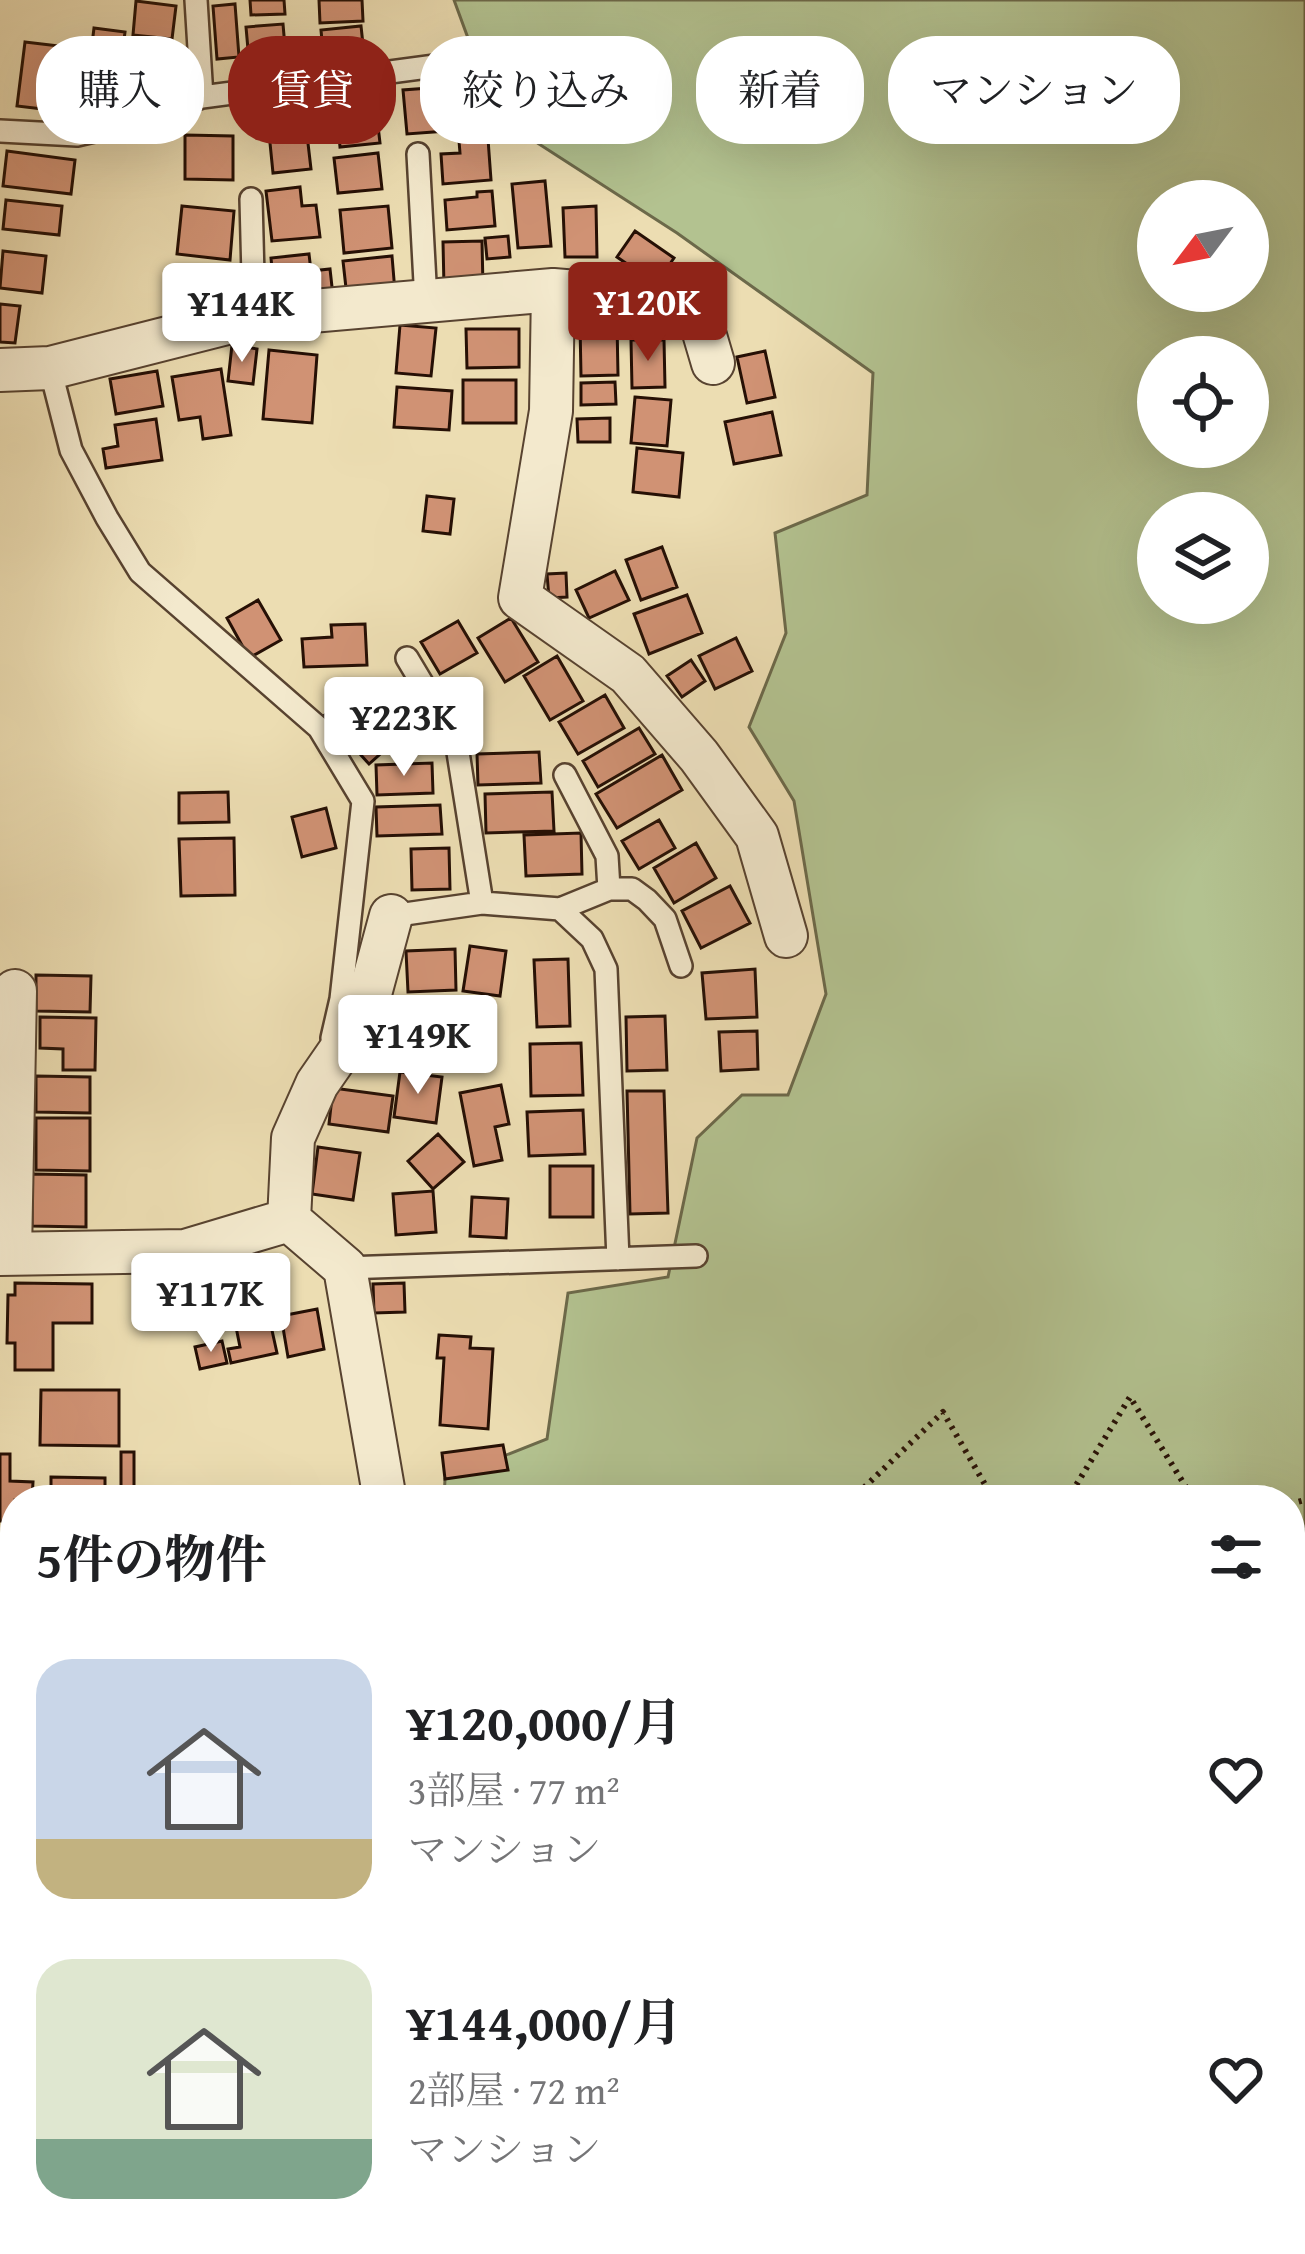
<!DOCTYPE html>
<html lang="ja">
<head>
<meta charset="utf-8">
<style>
  :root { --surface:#fff; --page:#f6f6f6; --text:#202124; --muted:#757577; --accent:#8f2418 }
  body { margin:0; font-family:"Gentium Book Plus","Noto Serif JP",serif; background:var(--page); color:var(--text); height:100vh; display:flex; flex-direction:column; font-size:45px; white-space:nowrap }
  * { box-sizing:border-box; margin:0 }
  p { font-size:39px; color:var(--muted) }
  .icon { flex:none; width:66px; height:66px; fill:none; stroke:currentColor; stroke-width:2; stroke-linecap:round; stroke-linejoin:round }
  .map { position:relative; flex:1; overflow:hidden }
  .drawer { position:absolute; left:0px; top:1485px; width:1305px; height:771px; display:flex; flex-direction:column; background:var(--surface); border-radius:48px 48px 0 0; box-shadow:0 12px 48px #0002 }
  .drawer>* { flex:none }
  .hud { position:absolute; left:36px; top:36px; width:1233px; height:108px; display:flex; gap:24px }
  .needle { width:78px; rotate:238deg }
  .buttons { position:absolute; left:1137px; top:180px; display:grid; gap:24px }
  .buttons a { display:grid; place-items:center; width:132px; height:132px; border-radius:50%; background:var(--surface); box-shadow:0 12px 48px #0002; font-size:60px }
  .price { position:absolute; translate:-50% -102px; padding:0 27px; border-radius:12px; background:#fff; color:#222; font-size:39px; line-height:78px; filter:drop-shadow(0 3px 6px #0008) }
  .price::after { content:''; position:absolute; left:50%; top:72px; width:36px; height:27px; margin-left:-18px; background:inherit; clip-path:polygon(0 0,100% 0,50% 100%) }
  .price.current { background:var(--accent); color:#fff }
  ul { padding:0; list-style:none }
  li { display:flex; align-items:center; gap:36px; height:300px; padding:0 36px }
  li span { display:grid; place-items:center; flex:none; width:336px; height:240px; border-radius:36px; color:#555 }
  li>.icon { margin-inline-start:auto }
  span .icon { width:144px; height:144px; fill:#fffc; stroke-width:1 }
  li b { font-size:51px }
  h2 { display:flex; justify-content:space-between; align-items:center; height:144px; padding:0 36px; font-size:51px }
  .tag { padding:0 42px; border-radius:48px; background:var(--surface); box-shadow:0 12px 48px #0002; font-size:42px; line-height:108px }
  .tag.current { background:var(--accent); color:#fff }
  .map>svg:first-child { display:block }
  .green { fill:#b3c290; stroke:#6c694a; stroke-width:3; fill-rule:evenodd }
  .building { fill:#d09274; stroke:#261005; stroke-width:3 }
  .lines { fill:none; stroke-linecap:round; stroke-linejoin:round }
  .service-casing { stroke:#584330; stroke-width:26 }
  .minor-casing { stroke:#584330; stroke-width:46 }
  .path { stroke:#261005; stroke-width:6; stroke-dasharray:3 6; stroke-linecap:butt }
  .service { stroke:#f3e9cd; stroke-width:21 }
  .minor { stroke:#f3e9cd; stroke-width:42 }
</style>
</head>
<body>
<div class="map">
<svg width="1305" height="2254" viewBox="0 0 1305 2254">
  <rect width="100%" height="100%" fill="#ecddb2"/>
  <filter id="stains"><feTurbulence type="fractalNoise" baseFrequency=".00167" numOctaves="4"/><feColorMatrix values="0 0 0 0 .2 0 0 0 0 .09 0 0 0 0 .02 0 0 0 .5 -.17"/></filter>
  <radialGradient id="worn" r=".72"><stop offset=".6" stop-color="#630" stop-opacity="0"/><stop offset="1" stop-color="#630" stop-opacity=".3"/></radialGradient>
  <path class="green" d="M454,0H1305V2254H715L710,2241H1290V1500H444L445,1479L547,1439L568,1293L668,1277L697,1138L742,1095H788L826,994L794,801L749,727L786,633L775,533L867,495L873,373L677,233L497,117ZM1158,201H1248V291H1158ZM1158,357H1248V447H1158ZM1158,513H1248V603H1158Z"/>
  <path class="building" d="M250,0H284L285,14L251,15Z
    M319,0H362L363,21L320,23Z
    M136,1L176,6L172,39L133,35Z
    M235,4L239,57L217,59L213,6Z
    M283,24L287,70L250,72L246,27Z
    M361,26L366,72L325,75L321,30Z
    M94,28L125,32L121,64L90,60Z
    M25,42L76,48L68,112L17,106Z
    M145,44L175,48L168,96L139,92Z
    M456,86L460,130L407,134L403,90Z
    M375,100L380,143L340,147L336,104Z
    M304,109L311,169L273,173L267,113Z
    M185,135L233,136V180L185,179Z
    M488,139L491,180L443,184L441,154L460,153L459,141Z
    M7,151L75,160L71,194L3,186Z
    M378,153L382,189L338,193L334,158Z
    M545,181L551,246L518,248L512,184Z
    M300,187L302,206L316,205L320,237L272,241L266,191Z
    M492,191L495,226L447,230L445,200L477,197V192Z
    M6,200L62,206L59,235L3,229Z
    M182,206L234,211L230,260L177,254Z
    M388,206L392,248L344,253L340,210Z
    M596,206L597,257H565L563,208Z
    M635,231L674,258L656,284L617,257Z
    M508,236L510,257L487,259L485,238Z
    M482,241L483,287H444L443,242Z
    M3,251L46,256L42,293L0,288Z
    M309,254L311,271L330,269L333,296L275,302L271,258Z
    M392,256L395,292L347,297L343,261Z
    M182,270L218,274L214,316L178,312Z
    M0,304L20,306L15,343L0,342Z
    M617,323L618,375L581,376L580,324Z
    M400,325L436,328L431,376L396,373Z
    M466,329H519V367L467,368Z
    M631,340H664L665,387L632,388Z
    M232,345L257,349L253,384L228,381Z
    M269,350L317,355L312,423L263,419Z
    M765,351L775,397L747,403L737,357Z
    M221,369L231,435L203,439L200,417L179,420L172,377Z
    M157,371L163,406L116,414L110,379Z
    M463,380H516V423H463Z
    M615,382L616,404L581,405V383Z
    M397,387L452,391L449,430L394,427Z
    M635,397L671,400L667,446L631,443Z
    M772,412L781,455L734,464L725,422Z
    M610,418V442H578L577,419Z
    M156,419L162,460L106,468L103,449L118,446L115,425Z
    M637,448L683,453L679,497L633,492Z
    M427,496L454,499L450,534L423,531Z
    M662,547L677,587L641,600L626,560Z
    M615,571L629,600L589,618L576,590Z
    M566,573L567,597L549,598L547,574Z
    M687,595L702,633L649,654L634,614Z
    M258,600L281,640L249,658L227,618Z
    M511,618L538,662L505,682L478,638Z
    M458,621L477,653L440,674L421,642Z
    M365,624L367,665L304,667L302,639L332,637L331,625Z
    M736,638L752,671L715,689L699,656Z
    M557,656L583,701L550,720L524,676Z
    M691,660L705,681L682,697L667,676Z
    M355,689L398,738L369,764L325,715Z
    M605,695L624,728L578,754L559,722Z
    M639,728L655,754L598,787L583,761Z
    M539,752L541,783L478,785L477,754Z
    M662,755L682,790L617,828L596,794Z
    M432,763L433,793L377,795L376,765Z
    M228,792L229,822L179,823V793Z
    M552,792L554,831L486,833L485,794Z
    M440,805L442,834L377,836L376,807Z
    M326,808L336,848L302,857L292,817Z
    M659,820L675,848L639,869L622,841Z
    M581,833L582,874L526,876L524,835Z
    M234,838L235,895L181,896L179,839Z
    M696,843L716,878L674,903L654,868Z
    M449,848L450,889L412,890L411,849Z
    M730,886L750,923L701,948L682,911Z
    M470,946L506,951L500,996L463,991Z
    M455,949L456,990L408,992L406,951Z
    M568,959L570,1026L537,1027L534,960Z
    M755,969L757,1017L706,1019L702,973Z
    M36,975L91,976L90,1012L36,1011Z
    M492,1011L494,1060L454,1062L452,1012Z
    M665,1016L667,1070L627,1071L626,1017Z
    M40,1017L96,1018L95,1070H63V1049L40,1048Z
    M442,1019L444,1059L383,1061L382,1021Z
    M757,1031L758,1069L721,1071L719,1032Z
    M581,1043L583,1095L531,1096L530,1044Z
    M400,1072L442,1077L436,1123L394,1117Z
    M36,1076L90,1077V1113L36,1112Z
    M501,1085L509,1124L495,1127L502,1160L474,1166L460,1093Z
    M333,1088L393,1096L388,1132L329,1124Z
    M627,1091H664L668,1213L630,1214Z
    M583,1110L585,1154L529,1156L527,1112Z
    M36,1118H90V1171L36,1170Z
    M438,1134L464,1162L433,1189L408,1161Z
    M318,1147L360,1153L353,1200L312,1194Z
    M550,1166H593V1217H550Z
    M32,1174L86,1175V1227L32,1226Z
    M433,1191L436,1232L396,1235L393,1194Z
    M472,1197L508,1199L506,1238L470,1236Z
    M260,1276L277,1353L231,1363L228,1349L240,1347L235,1322L223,1325L214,1286Z
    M15,1283L92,1284V1323H53V1370H15V1343H7L8,1295H15Z
    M404,1283L405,1312L374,1313L373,1284Z
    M317,1309L324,1349L288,1357L281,1316Z
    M439,1335L471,1337L470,1348L493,1349L488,1429L440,1425L444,1358H437Z
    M222,1341L227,1363L200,1369L195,1347Z
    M41,1390H119V1446L40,1445Z
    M503,1445L508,1470L445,1479L442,1453Z
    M121,1452H134V1493L121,1492Z
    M0,1454H10V1481L33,1482L32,1500H15V1522L0,1521Z
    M51,1477L105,1478V1500H51Z
    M0,1638H15V1696H0Z
    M0,1764L15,1767V1806L0,1804Z
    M15,1964V2005L1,2009L0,1969Z
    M15,2065V2120L0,2074V2070Z
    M17,2241H36L39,2254H0V2244Z
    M52,2241H96L98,2253L54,2254Z
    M451,2241H492L493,2254H451Z
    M552,2241H600V2254H552Z
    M615,2241H659L658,2254H613Z"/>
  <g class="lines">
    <defs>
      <path id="service" d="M196,0L202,97
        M0,131L77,135L133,122L202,97L435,66
        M418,154L426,301
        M251,199L254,316
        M50,368L71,450L107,518L140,572L319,728L363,801L341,999L332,1038L333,1042
        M407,658L456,740L482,903
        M565,775L607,856L609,889
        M560,909L592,939L606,969L618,1259
        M391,916L482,903L560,909L609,889H632L647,900L665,919L681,966
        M345,1268L696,1256"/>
      <path id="minor" d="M553,290L551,411L520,598L628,674L699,756L757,836L786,936
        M0,370L50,368L254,316L553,290L695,302L713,363
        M289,1220L293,1138L317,1084L364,1016L391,916
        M289,1220L345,1268L385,1500
        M10,1253L15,991
        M0,1254L185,1251L289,1220
        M0,1727L15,1724
        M0,1940L15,1934
        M328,2241L332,2254
        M215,2254L216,2241"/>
    </defs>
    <use href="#service" class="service-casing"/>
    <use href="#minor" class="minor-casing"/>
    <path class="path" d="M497,1500L522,1497L524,1500
      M851,1500L943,1412L994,1500
      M1067,1500L1130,1397L1194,1500
      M1290,1504L1305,1500"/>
    <use href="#service" class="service"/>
    <use href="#minor" class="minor"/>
  </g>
  <rect width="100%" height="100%" filter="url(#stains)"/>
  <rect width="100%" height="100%" fill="url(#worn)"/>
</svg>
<div class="buttons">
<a><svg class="needle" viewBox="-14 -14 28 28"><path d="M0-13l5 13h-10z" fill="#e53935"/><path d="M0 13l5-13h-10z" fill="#757577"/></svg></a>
<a><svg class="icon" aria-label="locate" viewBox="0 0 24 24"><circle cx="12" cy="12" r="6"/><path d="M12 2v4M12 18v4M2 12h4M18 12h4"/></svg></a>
<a><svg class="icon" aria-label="layers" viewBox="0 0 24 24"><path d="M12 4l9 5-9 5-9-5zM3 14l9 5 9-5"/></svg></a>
</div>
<b class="price current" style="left:648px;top:364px">¥120K</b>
<b class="price" style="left:242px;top:365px">¥144K</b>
<b class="price" style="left:404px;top:779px">¥223K</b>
<b class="price" style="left:418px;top:1097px">¥149K</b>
<b class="price" style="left:211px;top:1355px">¥117K</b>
<div class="hud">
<a class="tag">購入</a>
<a class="tag current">賃貸</a>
<a class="tag">絞り込み</a>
<a class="tag">新着</a>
<a class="tag">マンション</a>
</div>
<section class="drawer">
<h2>5件の物件<svg class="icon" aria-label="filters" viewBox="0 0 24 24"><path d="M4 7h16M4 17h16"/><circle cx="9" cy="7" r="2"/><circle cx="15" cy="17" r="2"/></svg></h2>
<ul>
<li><span style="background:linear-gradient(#c9d6e8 75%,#c2b280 0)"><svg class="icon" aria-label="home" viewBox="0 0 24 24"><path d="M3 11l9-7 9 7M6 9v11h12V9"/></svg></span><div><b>¥120,000/月</b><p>3部屋 · 77 m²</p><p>マンション</p></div><svg class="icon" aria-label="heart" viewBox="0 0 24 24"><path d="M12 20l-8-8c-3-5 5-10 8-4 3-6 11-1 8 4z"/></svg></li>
<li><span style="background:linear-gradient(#dfe7d0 75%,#7fa58c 0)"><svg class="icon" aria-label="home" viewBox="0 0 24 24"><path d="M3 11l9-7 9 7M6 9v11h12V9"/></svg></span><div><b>¥144,000/月</b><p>2部屋 · 72 m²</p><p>マンション</p></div><svg class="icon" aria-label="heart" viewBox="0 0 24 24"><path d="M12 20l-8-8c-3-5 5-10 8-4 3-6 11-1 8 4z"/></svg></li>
</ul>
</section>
</div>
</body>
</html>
